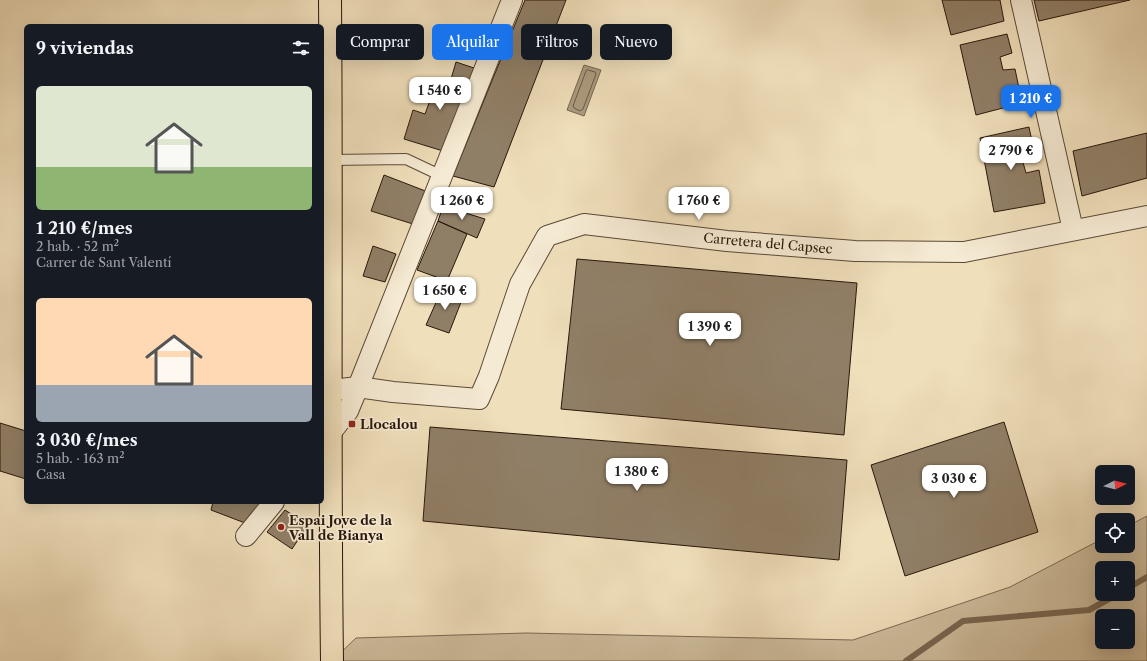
<!DOCTYPE html>
<html lang="es">
<head>
<meta charset="utf-8">
<style>
  :root { --surface:#171b24; --page:#20242c; --text:#f1f3f6; --muted:#9ea1a6; --accent:#1a73e8 }
  body { margin:0; font-family:"Libre Caslon Text",serif; background:var(--page); color:var(--text); height:100vh; display:flex; flex-direction:column; font-size:15px; white-space:nowrap }
  * { box-sizing:border-box; margin:0 }
  p { font-size:13px; color:var(--muted) }
  .icon { flex:none; width:22px; height:22px; fill:none; stroke:currentColor; stroke-width:2; stroke-linecap:round; stroke-linejoin:round }
  .map { position:relative; flex:1; overflow:hidden }
  .drawer { position:absolute; left:24px; top:24px; width:300px; height:480px; display:flex; flex-direction:column; background:var(--surface); border-radius:6px; box-shadow:0 4px 16px #0002 }
  .drawer>* { flex:none }
  .hud { position:absolute; left:336px; top:24px; width:380px; height:36px; display:flex; gap:8px }
  .needle { width:26px; rotate:84deg }
  .controls { position:absolute; left:1095px; top:465px; display:grid; gap:8px }
  .controls a { display:grid; place-items:center; width:40px; height:40px; border-radius:6px; background:var(--surface); box-shadow:0 4px 16px #0002; font-size:20px }
  .price { position:absolute; translate:-50% -34px; padding:0 9px; border-radius:8px; background:#fff; color:#222; font-size:13px; line-height:26px; filter:drop-shadow(0 1px 2px #0008) }
  .price::after { content:''; position:absolute; left:50%; top:24px; width:12px; height:9px; margin-left:-6px; background:inherit; clip-path:polygon(0 0,100% 0,50% 100%) }
  .price.current { background:var(--accent); color:#fff }
  ul { padding:0; list-style:none }
  li { display:grid; align-content:center; gap:8px; height:212px; padding:0 12px }
  li span { display:grid; place-items:center; height:124px; border-radius:6px; color:#555 }
  li>.icon { margin-inline-start:auto }
  span .icon { width:72px; height:72px; fill:#fffc; stroke-width:1 }
  li b { font-size:17px }
  h2 { display:flex; justify-content:space-between; align-items:center; height:48px; padding:0 12px; font-size:17px }
  .chip { padding:0 14px; border-radius:6px; background:var(--surface); box-shadow:0 4px 16px #0002; font-size:14px; line-height:36px }
  .chip.current { background:var(--accent); color:#fff }
  .map>svg:first-child { display:block }
  .green { fill:#cebd9d; stroke:#7c6a54; fill-rule:evenodd }
  .water { fill:#ac9b7f; stroke:#786651 }
  .lines { fill:none; stroke-linecap:round; stroke-linejoin:round }
  .shore { stroke:#6a5945; stroke-width:1 }
  .stream { stroke:#786651; stroke-width:6 }
  .building { fill:#907f67; stroke:#29170b }
  .lane-casing { stroke:#5b4937; stroke-width:12 }
  .street-casing { stroke:#5b4937; stroke-width:22 }
  .primary-casing { stroke:#29170b; stroke-width:24 }
  .lane { stroke:#f5ead3; stroke-width:10 }
  .street { stroke:#f5ead3; stroke-width:20 }
  .primary { stroke:#f0dfbb; stroke-width:22 }
  .poi-dot { fill:#8f2418; stroke:#f5ead3; stroke-width:1.5 }
  .labels { text-anchor:middle; stroke-width:3.5; stroke-linejoin:round; paint-order:stroke }
  .street-label { font-size:13px; fill:#29170b; stroke:#f5ead3 }
  .poi-label { font-size:13px; font-weight:bold; fill:#29170b; stroke:#f5ead3; text-anchor:start }
</style>
</head>
<body>
<div class="map">
<svg width="1147" height="661" viewBox="0 0 1147 661">
  <rect width="100%" height="100%" fill="#f0dfbb"/>
  <filter id="stains"><feTurbulence type="fractalNoise" baseFrequency=".005" numOctaves="4"/><feColorMatrix values="0 0 0 0 .2 0 0 0 0 .09 0 0 0 0 .02 0 0 0 .5 -.17"/></filter>
  <radialGradient id="worn" r=".72"><stop offset=".6" stop-color="#630" stop-opacity="0"/><stop offset="1" stop-color="#630" stop-opacity=".3"/></radialGradient>
  <path class="green" d="M1147,516V661H332L356,638L526,633L853,640L1010,587L1102,539V546H1128V526ZM1102,568H1128V594H1102ZM1102,616H1128V642H1102Z"/>
  <path class="water" d="M584,65L601,70L584,116L567,110Z"/>
  <g class="lines">
    <path class="shore" d="M588,70L595,72L596,74L583,109L580,111L574,108L573,106L586,71Z"/>
    <path class="stream" d="M1128,588L1147,577
      M906,661L963,621L1089,610L1118,594"/>
  </g>
  <path class="building" d="M525,0H566L494,187L453,176Z
    M942,0H1000L1004,21L951,35Z
    M1034,0H1130L1039,21Z
    M1007,34L1012,53L1000,57L1003,70L1015,69L1022,103L976,115L960,45Z
    M456,62L474,68L443,151L404,139L413,110L425,114L436,84L449,86Z
    M1029,127L1035,156L1022,159L1026,173L1039,170L1045,203L994,212L980,138Z
    M1147,133V178L1082,196L1073,151Z
    M384,175L428,192L413,224L371,211Z
    M443,206L485,219L477,238L438,221Z
    M438,221L467,234L447,281L417,270Z
    M373,246L396,254L385,282L363,276Z
    M577,259L857,283L844,435L561,409Z
    M442,289L463,297L449,333L426,325Z
    M1004,422L1038,532L905,576L871,465Z
    M0,423L26,431V479L0,471Z
    M430,427L847,460L839,560L423,521Z
    M213,502H261L245,523L211,510Z
    M285,510L308,525L292,549L267,532Z"/>
  <g class="lines">
    <defs>
      <path id="lane" d="M331,160L406,159L442,176"/>
      <path id="street" d="M1021,0L1073,230
        M331,390L358,387L393,392L479,399L489,376L520,284L547,236L584,224L727,241L855,251L964,252L1147,216
        M325,440L348,411L358,387L512,0
        M246,536L274,502"/>
      <path id="primary" d="M330,0C332,220 329,441 332,661"/>
    </defs>
    <use href="#lane" class="lane-casing"/>
    <use href="#street" class="street-casing"/>
    <use href="#primary" class="primary-casing"/>
    <use href="#lane" class="lane"/>
    <use href="#street" class="street"/>
    <use href="#primary" class="primary"/>
  </g>
  <g class="poi-dot">
    <rect x="348" y="420" width="8" height="8" rx="2"/>
    <circle cx="281" cy="527" r="4"/>
  </g>
  <g class="labels">
    <g class="street-label">
      <text transform="translate(768 243) rotate(5)" y="5">Carretera del Capsec</text>
    </g>
    <g class="poi-label">
      <text x="360" y="429">Llocalou</text>
      <text x="289" y="525">Espai Jove de la<tspan x="289" dy="15">Vall de Bianya</tspan></text>
    </g>
  </g>
  <rect width="100%" height="100%" filter="url(#stains)"/>
  <rect width="100%" height="100%" fill="url(#worn)"/>
</svg>
<div class="controls">
<a><svg class="needle" viewBox="-14 -14 28 28"><path d="M0-13l5 13h-10z" fill="#e53935"/><path d="M0 13l5-13h-10z" fill="#9ea1a6"/></svg></a>
<a><svg class="icon" aria-label="locate" viewBox="0 0 24 24"><circle cx="12" cy="12" r="6"/><path d="M12 2v4M12 18v4M2 12h4M18 12h4"/></svg></a>
<a>+</a>
<a>−</a>
</div>
<b class="price" style="left:440px;top:111px">1 540 €</b>
<b class="price current" style="left:1031px;top:119px">1 210 €</b>
<b class="price" style="left:1011px;top:171px">2 790 €</b>
<b class="price" style="left:462px;top:221px">1 260 €</b>
<b class="price" style="left:699px;top:221px">1 760 €</b>
<b class="price" style="left:445px;top:311px">1 650 €</b>
<b class="price" style="left:710px;top:347px">1 390 €</b>
<b class="price" style="left:637px;top:492px">1 380 €</b>
<b class="price" style="left:954px;top:499px">3 030 €</b>
<div class="hud">
<a class="chip">Comprar</a>
<a class="chip current">Alquilar</a>
<a class="chip">Filtros</a>
<a class="chip">Nuevo</a>
</div>
<section class="drawer">
<h2>9 viviendas<svg class="icon" aria-label="filters" viewBox="0 0 24 24"><path d="M4 7h16M4 17h16"/><circle cx="9" cy="7" r="2"/><circle cx="15" cy="17" r="2"/></svg></h2>
<ul>
<li><span style="background:linear-gradient(#dfe7d0 65%,#8fb573 0)"><svg class="icon" aria-label="home" viewBox="0 0 24 24"><path d="M3 11l9-7 9 7M6 9v11h12V9"/></svg></span><div><b>1 210 €/mes</b><p>2 hab. · 52 m²</p><p>Carrer de Sant Valentí</p></div></li>
<li><span style="background:linear-gradient(#ffd9b3 70%,#9aa5b1 0)"><svg class="icon" aria-label="home" viewBox="0 0 24 24"><path d="M3 11l9-7 9 7M6 9v11h12V9"/></svg></span><div><b>3 030 €/mes</b><p>5 hab. · 163 m²</p><p>Casa</p></div></li>
</ul>
</section>
</div>
</body>
</html>
